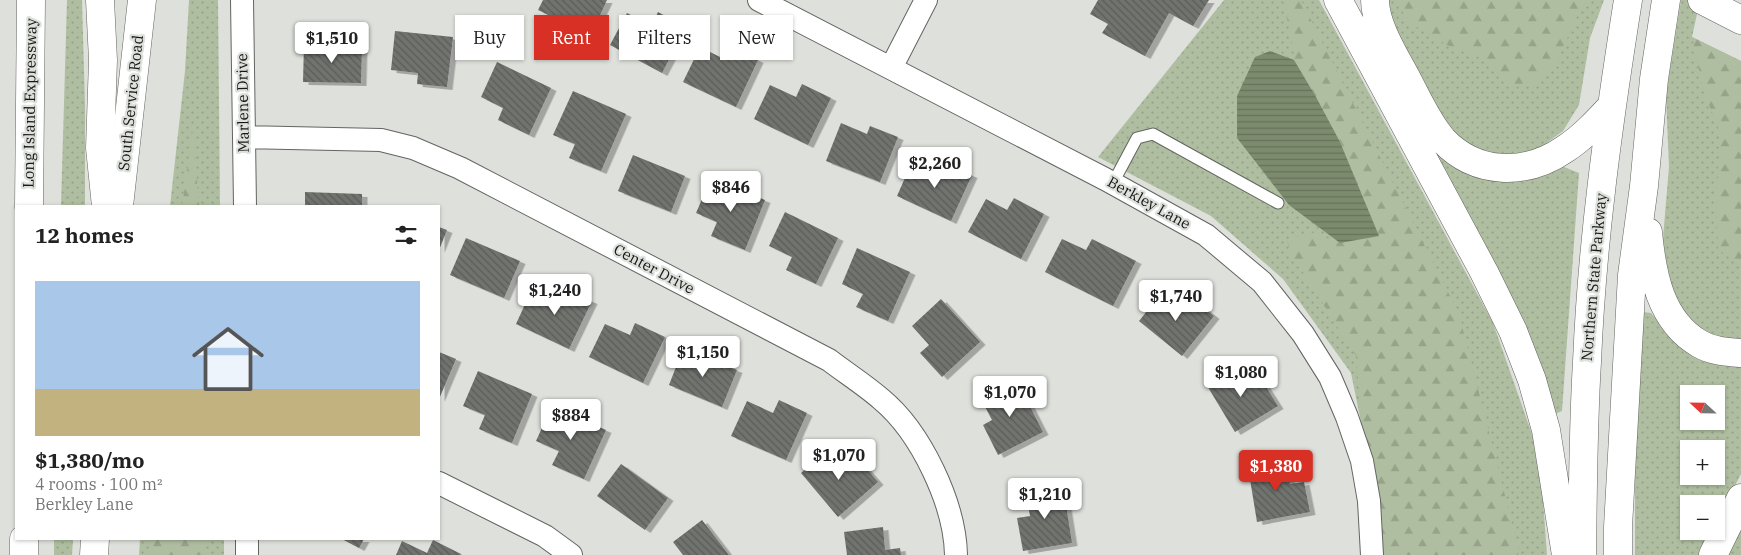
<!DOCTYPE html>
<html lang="en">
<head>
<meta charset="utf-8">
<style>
  :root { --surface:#fff; --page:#f6f6f6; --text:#222; --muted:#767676; --line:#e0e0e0; --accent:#d93025 }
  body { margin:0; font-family:"IBM Plex Serif",serif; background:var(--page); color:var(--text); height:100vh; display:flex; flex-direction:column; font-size:19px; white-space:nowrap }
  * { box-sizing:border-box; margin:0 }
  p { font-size:16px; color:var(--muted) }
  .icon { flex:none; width:28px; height:28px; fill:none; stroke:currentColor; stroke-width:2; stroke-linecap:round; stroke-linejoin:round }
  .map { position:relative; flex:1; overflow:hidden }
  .details { position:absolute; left:15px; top:205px; width:425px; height:335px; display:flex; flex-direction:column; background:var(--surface); border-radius:0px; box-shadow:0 1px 4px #0004 }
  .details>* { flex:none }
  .banner { position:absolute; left:455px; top:15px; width:475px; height:45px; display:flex; gap:10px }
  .needle { width:32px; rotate:292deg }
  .buttons { position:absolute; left:1680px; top:385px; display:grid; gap:10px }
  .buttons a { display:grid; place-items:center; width:45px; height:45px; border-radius:0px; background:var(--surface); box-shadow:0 1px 4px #0004; font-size:25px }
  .price { position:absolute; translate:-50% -42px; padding:0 11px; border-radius:5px; background:#fff; color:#222; font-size:16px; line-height:32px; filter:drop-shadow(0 1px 2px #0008) }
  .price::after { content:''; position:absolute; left:50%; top:30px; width:15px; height:11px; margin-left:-8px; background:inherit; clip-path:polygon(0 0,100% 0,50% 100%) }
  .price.on { background:var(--accent); color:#fff }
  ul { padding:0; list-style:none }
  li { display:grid; align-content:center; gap:10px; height:265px; padding:0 20px }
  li+li { border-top:1px solid var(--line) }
  li span { display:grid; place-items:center; height:155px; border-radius:0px; color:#555 }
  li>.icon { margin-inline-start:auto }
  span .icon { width:90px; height:90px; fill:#fffc; stroke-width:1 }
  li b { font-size:21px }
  h2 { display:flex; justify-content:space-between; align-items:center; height:60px; padding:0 20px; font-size:21px }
  .pill { padding:0 18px; border-radius:0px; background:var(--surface); box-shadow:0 1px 4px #0004; font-size:18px; line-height:45px }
  .pill.on { background:var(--accent); color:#fff }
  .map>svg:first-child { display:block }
  .grass { fill:url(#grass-dots); fill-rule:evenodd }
  .forest { fill:url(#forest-firs) }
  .water { fill:url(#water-rules) }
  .building { fill:url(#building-back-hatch); filter:url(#shadow) }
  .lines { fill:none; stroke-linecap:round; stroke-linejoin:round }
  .lane-casing { stroke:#626560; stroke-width:13 }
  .street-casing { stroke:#626560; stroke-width:24 }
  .secondary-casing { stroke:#626560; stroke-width:29 }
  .highway-casing { stroke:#626560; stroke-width:29 }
  .lane { stroke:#fff; stroke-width:11 }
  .street { stroke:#fff; stroke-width:22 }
  .secondary { stroke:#fff; stroke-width:28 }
  .highway { stroke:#fff; stroke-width:28 }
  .labels { text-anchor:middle; stroke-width:4.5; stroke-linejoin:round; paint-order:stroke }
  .street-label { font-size:15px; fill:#171816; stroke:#dee0db }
</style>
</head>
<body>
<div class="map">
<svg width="1741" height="555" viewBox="0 0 1741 555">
  <defs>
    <pattern id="grass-dots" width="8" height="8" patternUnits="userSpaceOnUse" patternTransform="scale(1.25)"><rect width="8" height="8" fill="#afbea0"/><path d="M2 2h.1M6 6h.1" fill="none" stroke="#96a389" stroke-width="1.8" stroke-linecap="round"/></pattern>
    <pattern id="forest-firs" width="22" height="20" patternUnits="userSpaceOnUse" patternTransform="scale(1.25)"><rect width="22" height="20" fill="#afbea0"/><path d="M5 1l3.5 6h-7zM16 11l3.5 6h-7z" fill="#96a389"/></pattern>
    <pattern id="water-rules" width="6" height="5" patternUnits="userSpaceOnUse" patternTransform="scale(1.25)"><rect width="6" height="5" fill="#7c8b6d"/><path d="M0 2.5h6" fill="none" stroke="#657159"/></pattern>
    <pattern id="building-back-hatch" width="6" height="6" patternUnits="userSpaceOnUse" patternTransform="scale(1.25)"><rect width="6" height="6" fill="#70736e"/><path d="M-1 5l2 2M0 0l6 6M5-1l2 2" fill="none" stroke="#5b5d59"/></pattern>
    <filter id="shadow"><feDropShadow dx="5.5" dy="3" stdDeviation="0" flood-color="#0004"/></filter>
  </defs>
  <rect width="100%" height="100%" fill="#dee0db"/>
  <path class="grass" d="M67,0H82L85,105V206H61Z
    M189,0H218L220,206H170L185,71Z
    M1224,0H1319L1493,323L1540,457L1547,555H1518V547L1378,505L1351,373L1283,279L1211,216L1098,157Z
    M1383,0H1604L1590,38L1579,105L1563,131L1541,147L1516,157L1475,148L1445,129L1385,13Z
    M1681,0H1700L1692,37L1741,61V344L1710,339L1683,321L1661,262L1669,167L1666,96Z
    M1422,140L1454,167L1488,178L1559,165L1579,173L1562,411L1555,414Z
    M1643,312L1651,313L1666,330L1741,364V474L1716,522V504H1689V531H1712L1701,555H1635V401ZM1689,394H1716V421H1689ZM1689,449H1716V476H1689Z
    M1741,515V555H1720Z
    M54,539H73L72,555H54Z
    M140,539H224V555H139Z"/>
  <path class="forest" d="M1283,0H1301L1459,314L1518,547V555H1373L1356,356L1292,255L1287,241L1310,232L1340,243L1379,236L1340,142L1294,60V51Z
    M1395,0H1586L1577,16L1557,61L1535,85L1509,87L1479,57L1447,45L1410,23Z
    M1692,37L1741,61V266L1718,249L1716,195L1721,135L1704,92Z
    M193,128L199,206H182Z
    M151,539H205V555H150Z"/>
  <path class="water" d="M1270,51L1294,60L1316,97L1340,142L1379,236L1340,243L1289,205L1237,138V96L1255,57Z"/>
  <path class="building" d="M543,0H607L591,35L538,10Z
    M1098,0H1209L1193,26L1169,13L1145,56L1102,33L1108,24L1090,14Z
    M658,12L686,27L662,73L610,45L627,13L651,26Z
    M395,31L453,37L447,87L417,84L418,73L391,70Z
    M304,44L362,45L361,83L303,82Z
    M730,46L758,60L736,107L683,82L700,47L724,59Z
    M497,62L551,88L529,135L498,120L503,108L481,97Z
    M802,84L831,98L808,145L754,119L770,85L796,97Z
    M573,91L626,114L601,171L569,158L575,144L553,135Z
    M841,123L867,134L870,126L898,137L880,182L826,161Z
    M633,155L685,176L671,212L618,191Z
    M912,162L937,173L942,162L972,175L951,221L897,196Z
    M711,178L765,200L745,250L711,236L717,222L696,213Z
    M305,192L362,194V206H305Z
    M1014,198L1044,214L1021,259L968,232L986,199L1007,210Z
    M785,212L838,238L816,284L786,270L792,257L769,246Z
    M439,227L447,230L439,250Z
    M466,238L520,261L504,298L450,275Z
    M1062,239L1086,250L1092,239L1136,261L1113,306L1045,272Z
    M857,248L910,272L888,321L856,307L863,294L842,284Z
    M532,289L558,301L564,289L592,301L569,349L516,324Z
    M1163,291L1183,307L1190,297L1214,316L1182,356L1139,321Z
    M941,299L980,342L942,377L920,353L929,345L912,326Z
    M635,323L665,337L643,383L589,357L605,324L630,335Z
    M683,349L737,370L722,407L669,385Z
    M439,352L456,359L439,399Z
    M1238,365L1251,385L1261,379L1278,406L1235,432L1206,384Z
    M478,371L532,394L512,443L479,429L485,415L463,406Z
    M1017,381L1043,432L998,455L983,425L992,420L981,399Z
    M779,400L807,413L786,460L731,436L747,401L773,413Z
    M552,406L606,430L584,479L552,465L559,451L536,441Z
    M830,448L848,468L858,459L878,482L838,517L801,473Z
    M1286,461L1290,484L1304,482L1310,512L1257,522L1248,467Z
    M621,464L668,498L645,530L597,496Z
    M1063,486L1072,543L1023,551L1017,518L1030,516L1026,492Z
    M702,520L729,555H683L673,542Z
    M883,527L885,550L900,548L901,555H847L844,532Z
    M342,539H364L359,548Z
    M433,540L461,554L460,555H396L402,541L427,553Z"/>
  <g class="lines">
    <defs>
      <path id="lane" d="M1113,183L1137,138L1153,134L1278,203"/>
      <path id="street" d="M242,0L245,206
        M759,0L1105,179L1206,235L1262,282L1303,334L1330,377L1347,417L1362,461L1369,501L1372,555
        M891,68L926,0
        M244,137L381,140L413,148L460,168L829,360C846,373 865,385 881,399C921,432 955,504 956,555
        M439,483L545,536L571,555
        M247,539V555"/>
      <path id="secondary" d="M1702,0L1741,20
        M119,206L142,0
        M94,555L95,539"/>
      <path id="highway" d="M100,0L103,60L100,148L106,206
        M1338,0L1484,272L1513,331L1532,380L1546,430L1566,555
        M1375,0C1375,26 1396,58 1408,81C1418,100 1428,123 1443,140C1476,175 1526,176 1565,149C1582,138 1596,123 1610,108
        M29,206L31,0
        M1648,232C1652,274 1660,321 1700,344C1712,351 1727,352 1741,353
        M24,555V539
        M1582,555C1583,491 1583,426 1587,362C1592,240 1609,120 1628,0
        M1618,555V527L1632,275L1644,186L1654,79L1666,0
        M1713,555L1741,498"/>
    </defs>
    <use href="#lane" class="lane-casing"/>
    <use href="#street" class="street-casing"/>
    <use href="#secondary" class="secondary-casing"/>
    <use href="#highway" class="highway-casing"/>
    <use href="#lane" class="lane"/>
    <use href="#street" class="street"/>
    <use href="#secondary" class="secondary"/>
    <use href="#highway" class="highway"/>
  </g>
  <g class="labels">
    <g class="street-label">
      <text transform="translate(30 103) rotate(-89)" y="5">Long Island Expressway</text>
      <text transform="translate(131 103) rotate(-84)" y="5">South Service Road</text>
      <text transform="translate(243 103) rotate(-91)" y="5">Marlene Drive</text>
      <text transform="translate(1149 203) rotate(29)" y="5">Berkley Lane</text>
      <text transform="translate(654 269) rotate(28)" y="5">Center Drive</text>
      <text transform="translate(1594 277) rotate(-85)" y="5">Northern State Parkway</text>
    </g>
  </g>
</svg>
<div class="buttons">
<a><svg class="needle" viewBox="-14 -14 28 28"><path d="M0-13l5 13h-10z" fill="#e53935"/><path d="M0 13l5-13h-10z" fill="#767676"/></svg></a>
<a>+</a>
<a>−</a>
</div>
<b class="price" style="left:332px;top:64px">$1,510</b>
<b class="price" style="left:935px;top:189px">$2,260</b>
<b class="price" style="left:731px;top:213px">$846</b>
<b class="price" style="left:555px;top:316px">$1,240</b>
<b class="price" style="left:1176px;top:322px">$1,740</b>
<b class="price" style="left:703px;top:378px">$1,150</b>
<b class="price" style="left:1241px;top:398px">$1,080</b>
<b class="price" style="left:1010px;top:418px">$1,070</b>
<b class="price" style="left:571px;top:441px">$884</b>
<b class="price" style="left:839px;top:481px">$1,070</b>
<b class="price on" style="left:1276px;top:492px">$1,380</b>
<b class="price" style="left:1045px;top:520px">$1,210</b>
<div class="banner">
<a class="pill">Buy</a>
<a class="pill on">Rent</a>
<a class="pill">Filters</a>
<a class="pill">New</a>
</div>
<section class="details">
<h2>12 homes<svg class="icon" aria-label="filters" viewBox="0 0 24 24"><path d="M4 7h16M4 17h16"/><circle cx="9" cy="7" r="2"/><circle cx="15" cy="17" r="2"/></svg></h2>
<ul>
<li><span style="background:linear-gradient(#a9c7e8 70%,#c2b280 0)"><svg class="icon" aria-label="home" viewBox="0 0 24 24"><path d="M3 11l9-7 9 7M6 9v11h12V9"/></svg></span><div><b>$1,380/mo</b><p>4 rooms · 100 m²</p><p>Berkley Lane</p></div></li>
</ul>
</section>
</div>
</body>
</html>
